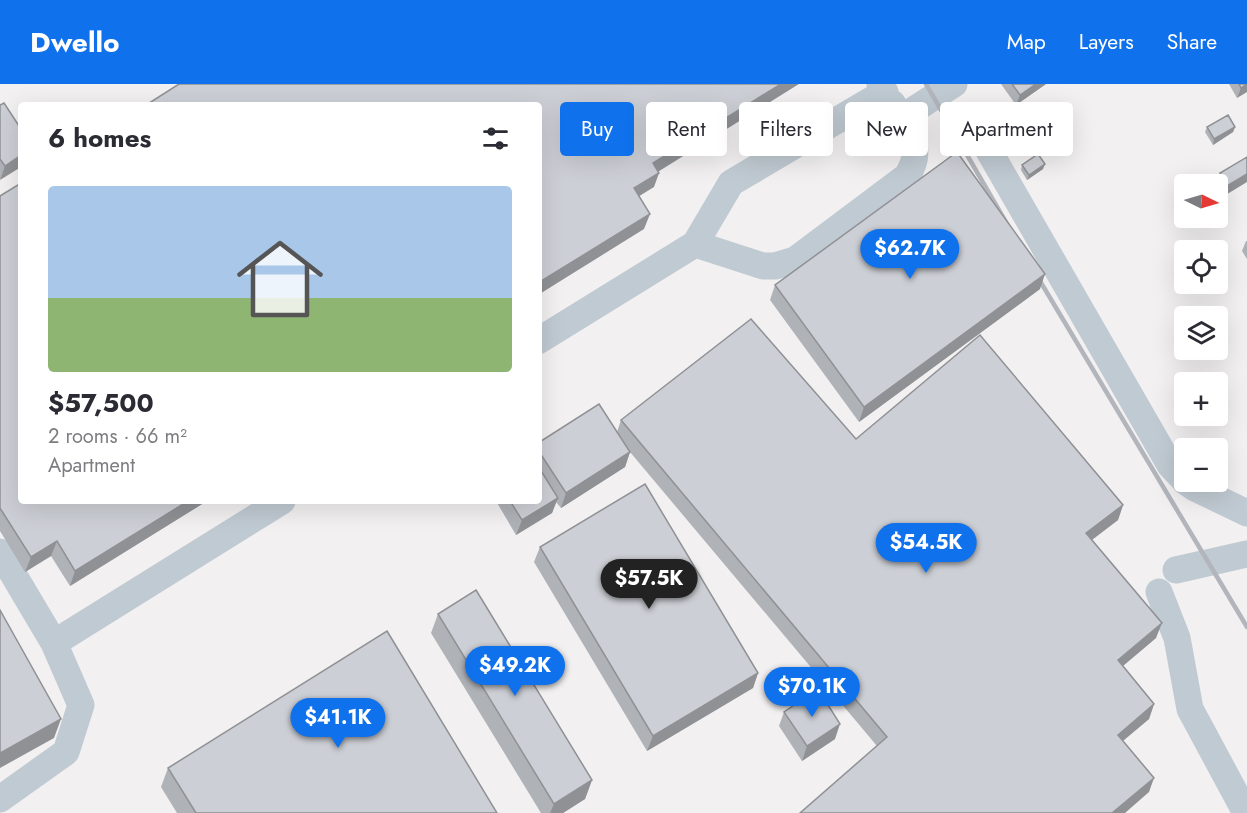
<!DOCTYPE html>
<html lang="en">
<head>
<meta charset="utf-8">
<style>
  :root { --surface:#fff; --page:#f7f7f7; --text:#2b2b33; --muted:#7c7c81; --line:#e1e1e2; --accent:#1071ec }
  body { margin:0; font-family:Jost,sans-serif; background:var(--page); color:var(--text); height:100vh; display:flex; flex-direction:column; font-size:22px; white-space:nowrap }
  * { box-sizing:border-box; margin:0 }
  p { font-size:20px; color:var(--muted) }
  .icon { flex:none; width:33px; height:33px; fill:none; stroke:currentColor; stroke-width:2; stroke-linecap:round; stroke-linejoin:round }
  .map { position:relative; flex:1; overflow:hidden }
  .details { position:absolute; left:18px; top:18px; width:524px; height:402px; display:flex; flex-direction:column; background:var(--surface); border-radius:6px; box-shadow:0 6px 24px #0002 }
  .details>* { flex:none }
  .banner { position:absolute; left:560px; top:18px; width:570px; height:54px; display:flex; gap:12px }
  .needle { width:39px; rotate:95deg }
  .tools { position:absolute; left:1174px; top:90px; display:grid; gap:12px }
  .tools a { display:grid; place-items:center; width:54px; height:54px; border-radius:6px; background:var(--surface); box-shadow:0 6px 24px #0002; font-size:30px }
  .price { position:absolute; translate:-50% -51px; padding:0 14px; border-radius:21px; background:var(--accent); color:#fff; font-size:20px; line-height:39px; filter:drop-shadow(0 2px 3px #0008) }
  .price::after { content:''; position:absolute; left:50%; top:36px; width:18px; height:14px; margin-left:-9px; background:inherit; clip-path:polygon(0 0,100% 0,50% 100%) }
  .price.on { background:#222; color:#fff }
  ul { padding:0; list-style:none }
  li { display:grid; align-content:center; gap:12px; height:318px; padding:0 30px }
  li+li { border-top:2px solid var(--line) }
  li span { display:grid; place-items:center; height:186px; border-radius:6px; color:#555 }
  li>.icon { margin-inline-start:auto }
  span .icon { width:108px; height:108px; fill:#fffc; stroke-width:1 }
  li b { font-size:26px }
  h2 { display:flex; justify-content:space-between; align-items:center; height:72px; padding:0 30px; font-size:26px }
  .pill { padding:0 21px; border-radius:6px; background:var(--surface); box-shadow:0 6px 24px #0002; font-size:21px; line-height:54px }
  .pill.on { background:var(--accent); color:#fff }
  header { display:flex; align-items:center; gap:36px; box-sizing:border-box; height:84px; padding:0 30px; background:var(--accent); color:#fff }
  header strong { font-size:28px }
  nav { display:flex; gap:33px; margin-inline-start:auto; font-size:21px }
  .map>svg:first-child { display:block }
  .lines { fill:none; stroke-linecap:round; stroke-linejoin:round }
  .minor { stroke:#c0cad2; stroke-width:27 }
  .rail { stroke:#b2b5bb; stroke-width:4.5 }
  .wall { fill:#afb2b7 }
  .shaded-wall { fill:#8f9195 }
  .building { fill:#cccfd5; stroke:#8f9195; stroke-width:1.5 }
</style>
</head>
<body>
<header>
<strong>Dwello</strong>
<nav><a>Map</a><a>Layers</a><a>Share</a></nav>
</header>
<div class="map">
<svg width="1247" height="729" viewBox="0 0 1247 729">
  <rect width="100%" height="100%" fill="#f2f0f0"/>
  <g class="lines">
    <path class="minor" d="M892,19L901,34L954,0
      M963,53L976,55L985,60L1170,381L1185,397
      M695,160L763,182H775L795,176L907,92C922,69 913,56 901,34
      M538,257L695,160L731,99L885,8L880,0
      M1186,398L1195,404L1247,429
      M0,468L54,559L81,621L66,668L0,715
      M1176,486L1247,470
      M1159,508L1177,554L1190,625L1246,729
      M54,559L282,417"/>
    <path class="rail" d="M926,0L1007,140
      M1034,187L1247,543"/>
  </g>
  <path class="wall" d="M1001,0H1046L1016,21Z
    M1229,0H1247L1237,14Z
    M0,21L21,45L0,96Z
    M1207,43H1235L1233,48L1213,61L1205,48Z
    M1247,73L1224,112L1218,103V100L1216,99L1220,89Z
    M1022,81L1043,85L1027,96L1021,86Z
    M0,112L207,417L70,502L51,472L25,488L0,447Z
    M1246,157H1247V175L1242,167Z
    M775,201L1040,205L859,338L770,216Z
    M621,336L856,355L1123,421L1118,436L1092,456L1156,554L1123,582L1154,620L1149,635L1123,657L1149,708L877,662L630,368L625,383L561,424L556,418L552,429L516,451L496,417H538V359L617,348Z
    M540,463L758,589L753,604L647,667L534,478Z
    M438,530L592,696L585,715L563,729H541L431,549Z
    M784,628L835,655L802,677L779,642Z
    M168,684L497,729H177L161,703Z"/>
  <path class="shaded-wall" d="M781,0H799L648,94L653,79Z
    M1036,0H1046L1016,21L1020,11Z
    M1247,0V8L1237,14L1241,4Z
    M1235,43L1233,48L1213,61L1214,55Z
    M21,71V83L0,96L5,82Z
    M1045,80L1043,85L1027,96L1029,91Z
    M659,89L654,103L628,119L634,104Z
    M1247,90V98L1224,112L1227,102Z
    M650,130L644,145L538,211V199Z
    M1045,190L1040,205L859,338L864,323Z
    M630,368L625,383L561,424L566,409Z
    M558,414L552,429L516,451L522,436Z
    M188,417H207L70,502L75,487Z
    M1123,421L1118,436L1081,464L1086,449Z
    M57,457L51,472L25,488L31,473Z
    M1162,539L1156,554L1112,591L1118,576Z
    M758,589L753,604L647,667L653,652Z
    M1154,620L1149,635L1113,665L1118,651Z
    M61,635L54,654L0,684V669Z
    M840,640L835,655L802,677L807,662Z
    M1154,694L1149,708L1125,729H1112Z
    M592,696L585,715L563,729H550L554,720Z"/>
  <path class="building" d="M179,0H781L653,79L659,89L634,104L650,130L538,199V21H146Z
    M1012,0H1036L1020,11Z
    M1239,0H1247L1241,4Z
    M4,19L21,45V71L5,82L0,75V21Z
    M1228,31L1235,43L1214,55L1207,43Z
    M957,68L1045,190L864,323L775,201Z
    M1038,70L1045,80L1029,91L1022,81Z
    M1247,73V90L1227,102L1220,89Z
    M21,99V417H188L75,487L57,457L31,473L0,424V112Z
    M751,235L856,355L980,251L1123,421L1086,449L1162,539L1118,576L1154,620L1118,651L1154,694L1112,729H800L887,653L621,336Z
    M599,320L630,368L566,409L538,366V359Z
    M538,382L558,414L522,436L510,417H538Z
    M645,400L758,589L653,652L540,463Z
    M476,506L592,696L554,720L438,530Z
    M0,526L61,635L0,669Z
    M387,547L497,729H196L168,684Z
    M818,605L840,640L807,662L784,628Z"/>
</svg>
<div class="tools">
<a><svg class="needle" viewBox="-14 -14 28 28"><path d="M0-13l5 13h-10z" fill="#e53935"/><path d="M0 13l5-13h-10z" fill="#7c7c81"/></svg></a>
<a><svg class="icon" aria-label="locate" viewBox="0 0 24 24"><circle cx="12" cy="12" r="6"/><path d="M12 2v4M12 18v4M2 12h4M18 12h4"/></svg></a>
<a><svg class="icon" aria-label="layers" viewBox="0 0 24 24"><path d="M12 4l9 5-9 5-9-5zM3 14l9 5 9-5"/></svg></a>
<a>+</a>
<a>−</a>
</div>
<b class="price" style="left:910px;top:196px">$62.7K</b>
<b class="price" style="left:926px;top:490px">$54.5K</b>
<b class="price on" style="left:649px;top:526px">$57.5K</b>
<b class="price" style="left:515px;top:613px">$49.2K</b>
<b class="price" style="left:812px;top:634px">$70.1K</b>
<b class="price" style="left:338px;top:665px">$41.1K</b>
<div class="banner">
<a class="pill on">Buy</a>
<a class="pill">Rent</a>
<a class="pill">Filters</a>
<a class="pill">New</a>
<a class="pill">Apartment</a>
</div>
<section class="details">
<h2>6 homes<svg class="icon" aria-label="filters" viewBox="0 0 24 24"><path d="M4 7h16M4 17h16"/><circle cx="9" cy="7" r="2"/><circle cx="15" cy="17" r="2"/></svg></h2>
<ul>
<li><span style="background:linear-gradient(#a9c7e8 60%,#8fb573 0)"><svg class="icon" aria-label="home" viewBox="0 0 24 24"><path d="M3 11l9-7 9 7M6 9v11h12V9"/></svg></span><div><b>$57,500</b><p>2 rooms · 66 m²</p><p>Apartment</p></div></li>
</ul>
</section>
</div>
</body>
</html>
